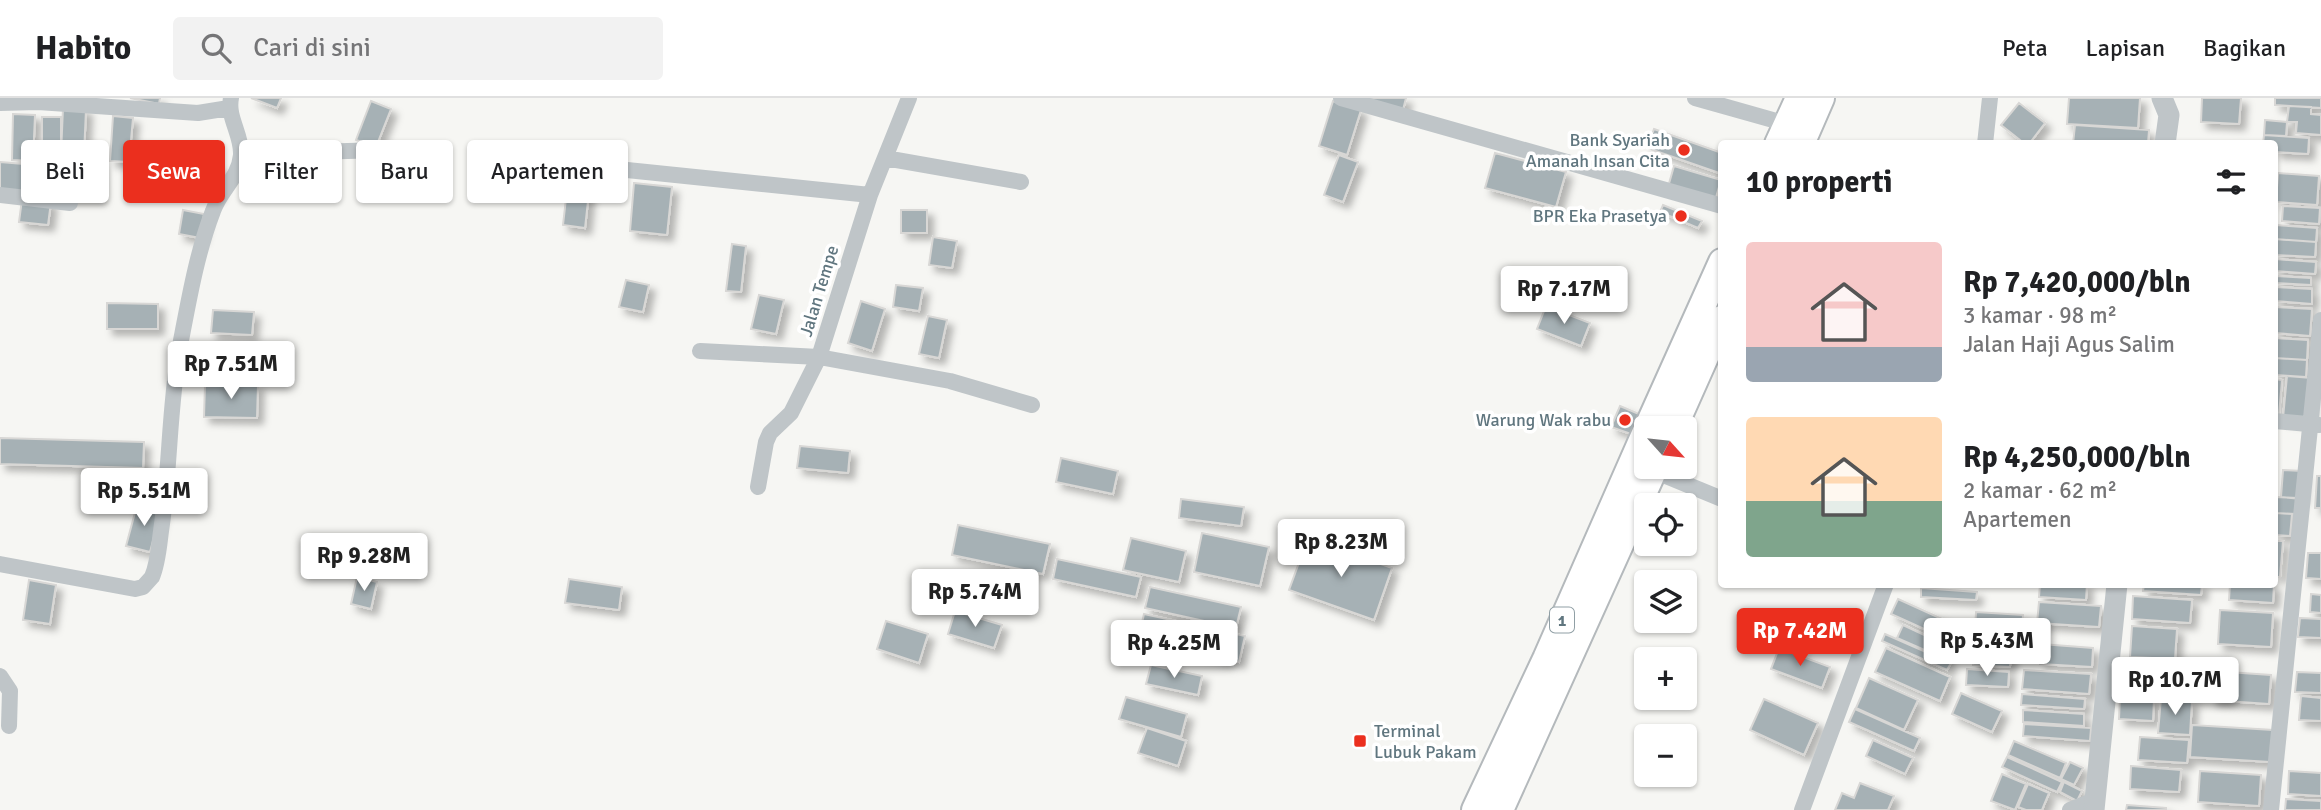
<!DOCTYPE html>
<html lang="id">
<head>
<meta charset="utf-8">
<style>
  :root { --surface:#fff; --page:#f2f2f2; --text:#202124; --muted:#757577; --line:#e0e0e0; --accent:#eb2f1e }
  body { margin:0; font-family:Signika,sans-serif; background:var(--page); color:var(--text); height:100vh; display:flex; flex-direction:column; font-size:26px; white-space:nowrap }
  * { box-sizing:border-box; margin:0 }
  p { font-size:23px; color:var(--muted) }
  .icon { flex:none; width:38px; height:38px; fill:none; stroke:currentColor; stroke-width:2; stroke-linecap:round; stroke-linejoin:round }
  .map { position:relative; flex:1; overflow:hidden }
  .panel { position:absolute; left:1718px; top:42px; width:560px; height:448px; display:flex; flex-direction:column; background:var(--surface); border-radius:7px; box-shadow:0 2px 5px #0004 }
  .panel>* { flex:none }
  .hud { position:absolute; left:21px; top:42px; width:665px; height:63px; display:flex; gap:14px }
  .needle { width:46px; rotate:117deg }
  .tools { position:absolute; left:1634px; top:318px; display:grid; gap:14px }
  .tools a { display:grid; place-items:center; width:63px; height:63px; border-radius:7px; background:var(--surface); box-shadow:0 2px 5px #0004; font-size:35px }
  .price { position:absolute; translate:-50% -60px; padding:0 16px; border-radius:7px; background:#fff; color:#222; font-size:23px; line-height:46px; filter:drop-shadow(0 2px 4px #0008) }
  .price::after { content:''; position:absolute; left:50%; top:42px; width:21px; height:16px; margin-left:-10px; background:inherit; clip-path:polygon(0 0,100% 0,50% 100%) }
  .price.current { background:var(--accent); color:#fff }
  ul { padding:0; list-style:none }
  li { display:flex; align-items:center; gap:21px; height:175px; padding:0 28px }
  li span { display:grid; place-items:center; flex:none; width:196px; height:140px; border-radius:7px; color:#555 }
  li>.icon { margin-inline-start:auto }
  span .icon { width:84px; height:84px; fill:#fffc; stroke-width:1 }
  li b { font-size:30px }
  h2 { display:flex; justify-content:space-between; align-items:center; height:84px; padding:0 28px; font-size:30px }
  .chip { padding:0 24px; border-radius:7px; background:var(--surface); box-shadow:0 2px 5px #0004; font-size:24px; line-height:63px }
  .chip.current { background:var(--accent); color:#fff }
  header { display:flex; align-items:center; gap:42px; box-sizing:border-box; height:98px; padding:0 35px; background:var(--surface); border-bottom:2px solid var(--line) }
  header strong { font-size:33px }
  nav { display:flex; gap:38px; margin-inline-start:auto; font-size:24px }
  .search { width:490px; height:63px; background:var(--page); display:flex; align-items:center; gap:18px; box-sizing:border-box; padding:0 24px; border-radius:7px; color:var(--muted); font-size:26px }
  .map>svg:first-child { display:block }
  .building { fill:#a6b1b5; stroke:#d8d7d5; stroke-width:2; filter:url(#shadow) }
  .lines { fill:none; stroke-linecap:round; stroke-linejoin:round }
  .trunk-casing { stroke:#b4b9bc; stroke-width:30 }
  .minor { stroke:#bfc5c8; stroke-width:16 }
  .tertiary { stroke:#bfc5c8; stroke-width:21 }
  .trunk { stroke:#fff; stroke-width:26 }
  .poi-dot { fill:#eb2f1e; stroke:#fff; stroke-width:2.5 }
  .labels { text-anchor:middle; stroke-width:7; stroke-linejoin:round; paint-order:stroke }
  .shield { fill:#fff; stroke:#909fa5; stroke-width:2 }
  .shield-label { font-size:16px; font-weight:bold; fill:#60767f }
  .poi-label { font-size:18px; fill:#60767f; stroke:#fff; text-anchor:end }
  .street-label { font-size:18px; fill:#60767f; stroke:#fff }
</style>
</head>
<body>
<header>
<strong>Habito</strong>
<div class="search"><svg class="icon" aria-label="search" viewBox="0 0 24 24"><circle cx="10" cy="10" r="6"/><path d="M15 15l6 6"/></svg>Cari di sini</div>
<nav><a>Peta</a><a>Lapisan</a><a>Bagikan</a></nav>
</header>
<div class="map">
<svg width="2321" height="712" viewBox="0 0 2321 712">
  <defs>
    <filter id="shadow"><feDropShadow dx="6" dy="6" stdDeviation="3.5" flood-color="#0004"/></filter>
  </defs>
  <rect width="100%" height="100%" fill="#f6f6f3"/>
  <path class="building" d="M130,0H160L159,6Z
    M251,0H281L277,10Z
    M1363,0H1406L1403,12Z
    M2069,0H2140L2138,30L2067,26Z
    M2202,0H2241L2239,26L2201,24Z
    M2275,0H2321V10L2275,7Z
    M371,3L391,11L376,49L356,42Z
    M1333,3L1361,12L1347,57L1319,48Z
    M2019,5L2045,25L2029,46H2025L2001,27Z
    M2289,8L2311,9V16L2321,17V37L2296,35L2297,24H2287Z
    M63,10L86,11L84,57L61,56Z
    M13,16L35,17L33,63L12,62Z
    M113,18L133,20L129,64L110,63Z
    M42,19H61V55H42Z
    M2265,22L2287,24L2286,38L2264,37Z
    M2075,27L2149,32L2148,46H2073Z
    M1654,31L1722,55V76L1647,50Z
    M2264,37L2309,40L2308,56L2275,54V46H2263Z
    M1495,55L1566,74L1556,109L1485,90Z
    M1339,57L1358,64L1343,104L1324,97Z
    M0,64L24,66L22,94L0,92Z
    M99,64L100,100H65L64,65Z
    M188,66L220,69L217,95L186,92Z
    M1674,68L1721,82L1715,103L1668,89Z
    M569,74L591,76L585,130L563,127Z
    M2278,75L2319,78L2317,107L2276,104Z
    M634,85L672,89L667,137L630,133Z
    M22,101L51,104L48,127L19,124Z
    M1663,107L1702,123L1698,130L1660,114Z
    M2283,108L2320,110L2319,126L2282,123Z
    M183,112L204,116L200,140L179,136Z
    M901,112H927V135H901Z
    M2275,127L2317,130L2316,144L2275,141Z
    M933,139L957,143L952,170L929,167Z
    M2275,141L2316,144L2315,159L2275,157Z
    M732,146L746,148L741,194L726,193Z
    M2275,161L2316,164L2315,176L2275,173Z
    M2275,178L2311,180V187L2275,185Z
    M626,182L649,187L643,214L619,209Z
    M896,187L923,190L919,213L893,209Z
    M2275,189L2312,191V206L2275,203Z
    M759,197L784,202L776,236L751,231Z
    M861,203L885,211L872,253L848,245Z
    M107,205L158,206V231H107Z
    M1546,208L1590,225L1581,248L1537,231Z
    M2275,209L2312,211L2310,238L2275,235Z
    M213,212L254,214L252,237L211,235Z
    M928,218L947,222L939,260L919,256Z
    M2275,240L2308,242L2307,262L2275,260Z
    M2275,260L2307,262L2306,279L2275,277Z
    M2287,278L2312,280L2309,322L2283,320Z
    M2275,281L2282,282L2279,317H2275Z
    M205,286L258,287L257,320L204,319Z
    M1620,308L1639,316L1631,336L1611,329Z
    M0,340L144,344L143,370L0,366Z
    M800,348L850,353L848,375L797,370Z
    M1061,360L1118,373L1113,396L1056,384Z
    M2283,372L2303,373L2301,401L2281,399Z
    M2317,378H2321V410H2315Z
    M2275,399L2297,400L2296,416L2275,415Z
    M1181,401L1244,409L1241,428L1179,420Z
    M137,407L161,413L150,454L126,448Z
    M2275,415L2292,416L2290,438L2275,437Z
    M958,427L1050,446L1043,476L952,457Z
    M1202,435L1269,449L1260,488L1194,474Z
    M1131,440L1186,453L1179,484L1123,472Z
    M1308,440L1392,470L1374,522L1289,492Z
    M2275,443H2283L2280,479H2275Z
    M2308,455H2321V481L2306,480Z
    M1057,461L1141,479L1136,499L1053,481Z
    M357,479L377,484L371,511L351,506Z
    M569,481L622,489L619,512L565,505Z
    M29,482L56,487L50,526L23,522Z
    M2040,486H2087L2086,502L2039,499Z
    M2144,486H2202L2201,497L2143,493Z
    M2230,486H2274L2273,505L2229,502Z
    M1150,489L1241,509L1236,530L1145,510Z
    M1921,490L1977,494L1976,502L1921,499Z
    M2311,496L2321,497V515L2310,514Z
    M2133,498L2192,502L2190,525L2132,521Z
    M1898,501L1964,531L1957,546L1891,516Z
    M2039,504L2101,508L2099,529L2037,525Z
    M2220,512L2273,515L2271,549L2218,546Z
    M955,513L1002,527L994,550L948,536Z
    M1976,514L2023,517L2022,533L1975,530Z
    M1144,516L1245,538L1239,564L1138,542Z
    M2300,520L2321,521V540L2298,539Z
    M886,523L928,536L919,565L877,551Z
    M1903,527L1950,549L1945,561L1897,540Z
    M2132,528L2177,531L2175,561L2130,559Z
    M1885,536L1951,565L1947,572L1882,543Z
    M1975,542L2012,545L2010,569L1973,567Z
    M2041,546L2093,550L2092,569L2040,566Z
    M1779,550L1830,569L1822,590L1771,571Z
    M1886,550L1950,579L1940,603L1875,574Z
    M1151,567L1202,578L1198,597L1146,586Z
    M2125,569L2196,573L2195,595L2124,591Z
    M1967,571L2009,574L2008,589L1966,587Z
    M2024,572L2091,576L2089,596L2022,591Z
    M2213,573L2271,577L2269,606L2211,602Z
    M2297,574L2321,575V595L2295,594Z
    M1869,580L1918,602L1904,632L1856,610Z
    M1961,595L2002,613L1992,634L1952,616Z
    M2022,596L2085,601L2084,611L2021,607Z
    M2301,598L2321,600V623L2299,622Z
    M1126,599L1187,616L1181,639L1119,621Z
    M2120,599L2154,601L2153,623L2119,621Z
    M2161,600L2192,603L2190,637L2158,635Z
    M1764,601L1818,625L1804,657L1750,632Z
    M1855,611L1920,640L1914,653L1849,624Z
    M2023,612L2084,616V628L2023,624Z
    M2024,626L2091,630L2090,643L2023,638Z
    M2192,627L2273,632L2270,664L2190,659Z
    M1147,630L1186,643L1178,668L1138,655Z
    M2140,639L2189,642L2187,665L2138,662Z
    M1873,642L1913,660L1905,676L1866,658Z
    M2014,643L2066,665L2060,680L2008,657Z
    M2007,659L2062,684L2057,694L2002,669Z
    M2070,664L2083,670L2074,687L2061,681Z
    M2131,668L2181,672L2179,694L2130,691Z
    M2200,673L2261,677L2259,708L2198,704Z
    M2289,673L2321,675V698L2288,696Z
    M2002,676L2026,686L2015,712L1991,703Z
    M2064,684L2082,693L2077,703L2060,694Z
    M1860,685L1894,698L1888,712H1835L1842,695L1854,700Z
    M2028,686L2049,695L2042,712H2026L2018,709Z
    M2286,701L2321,703V712H2285Z
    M2127,707L2166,710V712H2126Z"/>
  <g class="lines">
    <defs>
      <path id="trunk" d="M1778,46L1799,0
        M1801,46L1821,0
        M1647,331L1722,164
        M1673,331L1722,221
        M1475,712L1546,561L1647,331
        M1500,712L1655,369"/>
    </defs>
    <use href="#trunk" class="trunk-casing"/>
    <path class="minor" d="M1341,0L1722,108
      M1695,0L1787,26
      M0,5L38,4L198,15L229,10
      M1985,46L1990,0
      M241,56L416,51
      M885,60L1021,84
      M627,72L870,97
      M0,97L70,105
      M700,253L819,259L950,283L1032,307
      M2275,323L2319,327
      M1654,373L1722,401
      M758,389L766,344L770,335L791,315L819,259L870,97L909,0
      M0,466L135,491L143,489L152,479C158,465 159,448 161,433C170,373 169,312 179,253C188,207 196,157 213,113C220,92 239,80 241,57C242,36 227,20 231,0
      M0,578L10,593L9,628
      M1802,712L1886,486
      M2070,712L2095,702
      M2271,712L2321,222"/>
    <path class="tertiary" d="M2162,0L2169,17L2165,46
      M2094,712L2117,486"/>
    <use href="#trunk" class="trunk"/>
  </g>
  <g class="poi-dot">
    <circle cx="1684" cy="52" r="7"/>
    <circle cx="1681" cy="118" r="7"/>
    <circle cx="1625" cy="322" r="7"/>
    <rect x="1353" y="636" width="14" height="14" rx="3.5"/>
  </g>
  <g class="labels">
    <rect class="shield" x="1550" y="509.5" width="24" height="25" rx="5"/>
    <g class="shield-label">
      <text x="1562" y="528">1</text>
    </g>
    <g class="poi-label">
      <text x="1670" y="48">Bank Syariah<tspan x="1670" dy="21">Amanah Insan Cita</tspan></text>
      <text x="1667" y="124">BPR Eka Prasetya</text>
      <text x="1611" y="328">Warung Wak rabu</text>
      <text x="1374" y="639" text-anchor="start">Terminal<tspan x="1374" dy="21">Lubuk Pakam</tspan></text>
    </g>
    <g class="street-label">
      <text transform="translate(819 193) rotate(-73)" y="6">Jalan Tempe</text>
    </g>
  </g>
</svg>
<div class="tools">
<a><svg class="needle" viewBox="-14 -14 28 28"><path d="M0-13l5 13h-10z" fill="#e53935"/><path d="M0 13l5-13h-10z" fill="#757577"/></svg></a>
<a><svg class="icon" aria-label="locate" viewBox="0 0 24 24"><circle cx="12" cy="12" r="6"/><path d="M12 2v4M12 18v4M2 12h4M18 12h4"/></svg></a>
<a><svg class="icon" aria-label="layers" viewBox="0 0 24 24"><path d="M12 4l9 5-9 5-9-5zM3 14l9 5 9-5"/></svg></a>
<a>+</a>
<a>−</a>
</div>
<b class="price" style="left:1564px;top:228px">Rp 7.17M</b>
<b class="price" style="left:231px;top:303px">Rp 7.51M</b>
<b class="price" style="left:144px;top:430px">Rp 5.51M</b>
<b class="price" style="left:1341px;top:481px">Rp 8.23M</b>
<b class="price" style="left:364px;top:495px">Rp 9.28M</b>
<b class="price" style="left:975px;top:531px">Rp 5.74M</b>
<b class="price current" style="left:1800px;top:570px">Rp 7.42M</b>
<b class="price" style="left:1987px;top:580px">Rp 5.43M</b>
<b class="price" style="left:1174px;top:582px">Rp 4.25M</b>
<b class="price" style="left:2175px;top:619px">Rp 10.7M</b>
<div class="hud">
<a class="chip">Beli</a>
<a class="chip current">Sewa</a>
<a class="chip">Filter</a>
<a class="chip">Baru</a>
<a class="chip">Apartemen</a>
</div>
<section class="panel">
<h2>10 properti<svg class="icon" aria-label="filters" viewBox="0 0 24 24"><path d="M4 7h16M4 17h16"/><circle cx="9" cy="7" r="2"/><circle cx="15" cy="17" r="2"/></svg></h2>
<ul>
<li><span style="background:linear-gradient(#f6c9c9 75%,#9aa5b1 0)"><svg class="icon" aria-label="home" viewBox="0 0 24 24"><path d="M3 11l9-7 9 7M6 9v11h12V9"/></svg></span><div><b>Rp 7,420,000/bln</b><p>3 kamar · 98 m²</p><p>Jalan Haji Agus Salim</p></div></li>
<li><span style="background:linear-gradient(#ffd9b3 60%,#7fa58c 0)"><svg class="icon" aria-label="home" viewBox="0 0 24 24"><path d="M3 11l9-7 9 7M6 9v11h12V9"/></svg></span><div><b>Rp 4,250,000/bln</b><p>2 kamar · 62 m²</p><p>Apartemen</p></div></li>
</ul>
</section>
</div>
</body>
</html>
